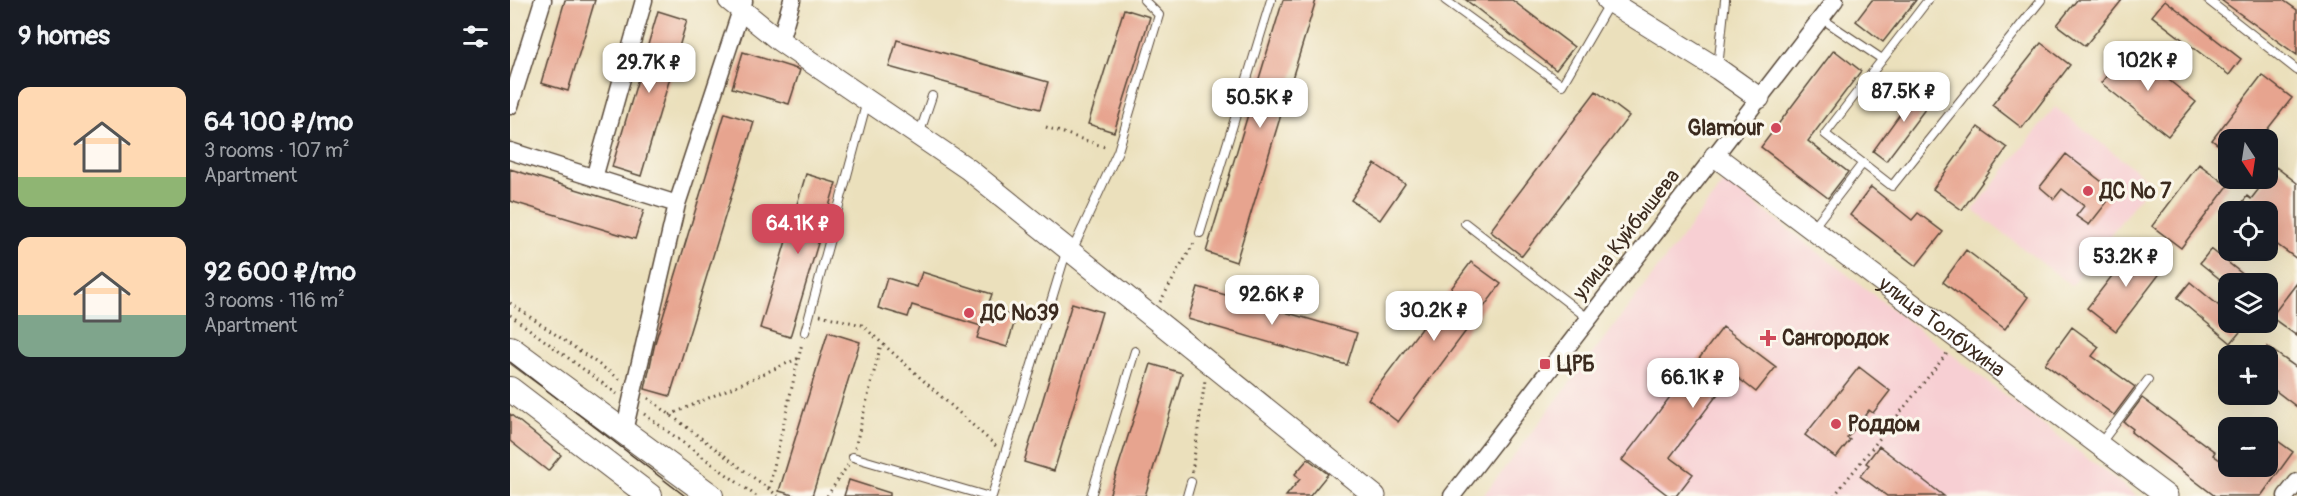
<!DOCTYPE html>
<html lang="en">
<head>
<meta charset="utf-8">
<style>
  :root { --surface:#171b24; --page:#242831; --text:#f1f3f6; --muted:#9ea1a6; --accent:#d1495b }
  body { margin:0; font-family:Pangolin,sans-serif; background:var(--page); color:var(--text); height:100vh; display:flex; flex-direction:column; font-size:22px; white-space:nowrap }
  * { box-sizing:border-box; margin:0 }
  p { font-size:20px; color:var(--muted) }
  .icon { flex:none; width:33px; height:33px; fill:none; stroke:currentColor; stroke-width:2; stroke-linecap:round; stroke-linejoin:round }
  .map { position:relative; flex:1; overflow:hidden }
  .panel { display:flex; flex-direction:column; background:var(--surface); width:510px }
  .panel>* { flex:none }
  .needle { width:39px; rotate:168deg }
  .tools { position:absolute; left:1708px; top:129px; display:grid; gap:12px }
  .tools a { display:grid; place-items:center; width:60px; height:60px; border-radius:12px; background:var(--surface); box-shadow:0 6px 24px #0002; font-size:30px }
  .price { position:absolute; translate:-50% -51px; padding:0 14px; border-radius:12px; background:#fff; color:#222; font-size:20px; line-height:39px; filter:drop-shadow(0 2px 3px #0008) }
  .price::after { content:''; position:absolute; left:50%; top:36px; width:18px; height:14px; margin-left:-9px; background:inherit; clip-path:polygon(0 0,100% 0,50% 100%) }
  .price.selected { background:var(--accent); color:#fff }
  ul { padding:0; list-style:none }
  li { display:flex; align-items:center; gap:18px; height:150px; padding:0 18px }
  li span { display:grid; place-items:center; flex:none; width:168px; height:120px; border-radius:12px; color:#555 }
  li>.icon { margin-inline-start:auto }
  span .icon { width:72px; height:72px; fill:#fffc; stroke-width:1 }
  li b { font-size:26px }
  h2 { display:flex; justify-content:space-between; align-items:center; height:72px; padding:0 18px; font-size:26px }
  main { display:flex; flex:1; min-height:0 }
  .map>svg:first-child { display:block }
  .built { fill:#f7cfd3 }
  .building { fill:#e7a48f }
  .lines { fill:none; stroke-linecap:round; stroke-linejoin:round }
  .service-casing { stroke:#554536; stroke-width:10 }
  .minor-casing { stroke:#554536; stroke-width:19 }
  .tertiary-casing { stroke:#554536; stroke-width:23 }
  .secondary-casing { stroke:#554536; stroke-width:26 }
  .path { stroke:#554536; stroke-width:3; stroke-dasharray:1.5 4.5; stroke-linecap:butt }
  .service { stroke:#fff; stroke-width:8 }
  .minor { stroke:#fff; stroke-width:16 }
  .tertiary { stroke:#fff; stroke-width:21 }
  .secondary { stroke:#fff; stroke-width:24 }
  .tram { stroke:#3b2a1e; stroke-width:1.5 }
  .poi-dot { fill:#d1495b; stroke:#fbf7ec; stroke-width:2 }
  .labels { text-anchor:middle; stroke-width:6; stroke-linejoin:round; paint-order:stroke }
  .poi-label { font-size:21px; font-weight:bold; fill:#3b2a1e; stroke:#fbf7ec; text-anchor:start }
  .street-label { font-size:21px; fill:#3b2a1e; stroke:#fbf7ec }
</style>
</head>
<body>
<main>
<section class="panel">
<h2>9 homes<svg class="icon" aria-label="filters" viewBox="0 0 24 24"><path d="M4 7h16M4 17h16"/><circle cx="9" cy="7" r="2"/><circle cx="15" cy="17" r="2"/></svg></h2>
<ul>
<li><span style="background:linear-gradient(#ffd9b3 75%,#8fb573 0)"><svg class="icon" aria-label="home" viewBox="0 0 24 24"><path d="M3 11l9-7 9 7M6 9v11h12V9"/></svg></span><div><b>64 100 ₽/mo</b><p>3 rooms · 107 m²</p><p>Apartment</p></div></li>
<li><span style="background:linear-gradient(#ffd9b3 65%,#7fa58c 0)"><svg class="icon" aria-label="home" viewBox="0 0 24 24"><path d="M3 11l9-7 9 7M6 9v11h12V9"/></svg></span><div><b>92 600 ₽/mo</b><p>3 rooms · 116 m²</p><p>Apartment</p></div></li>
</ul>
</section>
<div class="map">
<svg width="1787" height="496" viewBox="0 0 1787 496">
  <rect width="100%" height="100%" fill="#fbf7ec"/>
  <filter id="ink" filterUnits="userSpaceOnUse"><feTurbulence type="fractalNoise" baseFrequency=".0167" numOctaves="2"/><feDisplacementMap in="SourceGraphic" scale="12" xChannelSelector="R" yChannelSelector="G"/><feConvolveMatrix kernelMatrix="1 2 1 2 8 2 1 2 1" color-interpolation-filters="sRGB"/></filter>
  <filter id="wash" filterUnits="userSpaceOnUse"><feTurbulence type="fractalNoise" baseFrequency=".008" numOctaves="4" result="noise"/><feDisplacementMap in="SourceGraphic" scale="24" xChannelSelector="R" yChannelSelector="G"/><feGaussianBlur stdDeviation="1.35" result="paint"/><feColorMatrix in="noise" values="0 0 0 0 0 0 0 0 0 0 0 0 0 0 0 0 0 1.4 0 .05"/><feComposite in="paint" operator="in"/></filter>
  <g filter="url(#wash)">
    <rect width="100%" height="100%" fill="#ebe0bc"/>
    <path class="built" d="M1545,107L1641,182L1562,286L1463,210Z
      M1215,181L1627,496H973Z"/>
    <g id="blocks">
      <path class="building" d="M55,0H85L58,91L31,83Z
        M773,0H806L726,262L696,252Z
        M956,0H1002L1064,47L1046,70Z
        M1362,0H1406L1373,42L1346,21Z
        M1567,0H1612L1575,46L1547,25Z
        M1655,0L1731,59L1719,75L1642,16Z
        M1711,0H1773L1787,10V55Z
        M614,9L640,17L604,132L578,124Z
        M148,11L177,20L131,176L102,167Z
        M387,40L538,82L530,109L379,67Z
        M1531,43L1560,65L1512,128L1482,105Z
        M1619,48L1686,102L1658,136L1591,83Z
        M1324,50L1351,71L1298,141L1338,172L1318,198L1251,147Z
        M233,52L290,70L279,104L222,88Z
        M1752,75L1782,98L1749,140H1719V153L1702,140Z
        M1411,85L1425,96L1376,161L1363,151Z
        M1086,91L1119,116L1012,256L980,231Z
        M215,113L244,122L160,396L135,389L145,343Z
        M1468,127L1497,148L1452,210L1423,189Z
        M1556,154L1605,192L1579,225L1566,216L1574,206L1552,189L1544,199L1530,187Z
        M865,164L895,184L870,220L841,200Z
        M1689,164L1718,186L1671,248L1642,226Z
        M1766,167L1787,183V259L1758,238V212H1726L1737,196L1741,199Z
        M0,169L134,210L125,239L0,201Z
        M296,174L326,183L280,337L250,328Z
        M1361,187L1402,220L1408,213L1433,232L1406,266L1340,215Z
        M1626,245L1655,267L1606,331L1577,308Z
        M1701,249L1745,284H1716L1690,263Z
        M1456,250L1518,297L1495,329L1433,282Z
        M961,262L991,284L888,422L858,399Z
        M412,272L482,294L477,308L506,317L497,347L467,338L471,326L402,305L398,317L368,308L377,278L407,287Z
        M1680,282L1719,314V322H1738L1721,343L1667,298Z
        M1787,283V336L1761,317Z
        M688,287L847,333L837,365L678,319Z
        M562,303L592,312L544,471L514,462Z
        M1213,327L1266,367L1246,392L1223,374L1160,457L1183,474L1166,496H1159L1112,460Z
        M1562,327L1589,347L1582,356L1625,387L1604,415L1535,364Z
        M318,332L350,342L302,496H286L269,491Z
        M1758,347L1787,368V407L1758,385Z
        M641,364L672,373L635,496H599Z
        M1349,367L1380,391L1363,413L1359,410L1337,438L1340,440L1326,458L1295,435Z
        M1632,398L1705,452L1703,455L1727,472L1731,466H1758V434L1783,452L1751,496H1705L1621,432L1623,429L1614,422Z
        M0,414L51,455L38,471L0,441Z
        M1369,446L1434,496H1377L1350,476L1359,465L1356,463Z
        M798,459L818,474L800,496H776L790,479L785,474Z
        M339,480L380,493V496H334Z"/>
    </g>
  </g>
  <g filter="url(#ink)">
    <use href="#blocks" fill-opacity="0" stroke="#554536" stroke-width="1.5"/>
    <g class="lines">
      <defs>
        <path id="service" d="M935,0L1052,85L1099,4
          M1418,0L1315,134L1382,186L1531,0
          M1698,0L1787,70
          M1311,18L1372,59
          M1208,68L1215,0
          M409,135L422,96
          M955,223L1079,319
          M1302,229L1353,163
          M690,233L761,0
          M562,251L608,151L649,15L634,0
          M295,332L357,101
          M1590,444L1638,380
          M343,457L476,496
          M482,496L557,249
          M581,496L625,351
          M677,496L681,482"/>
        <path id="minor" d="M270,41L282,0
          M0,106L33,0
          M0,151L167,204
          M84,178L134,0
          M114,431L167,204L234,1
          M942,496L1325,0
          M1776,496L1787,482"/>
        <g id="tertiary">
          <path d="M219,0L270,41L458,169L865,496"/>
          <path d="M1097,0L1208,69L1249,98"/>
          <path id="s1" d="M1205,156L1657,496"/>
        </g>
        <path id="secondary" d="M0,348L201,496
          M0,389L140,496"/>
      </defs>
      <use href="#service" class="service-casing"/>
      <use href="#minor" class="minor-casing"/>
      <use href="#tertiary" class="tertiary-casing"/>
      <use href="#secondary" class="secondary-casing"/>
      <path class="path" d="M536,127L598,148
        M650,302L684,243
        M0,303L110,379
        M0,315L107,394
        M310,315L352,325L487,447
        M138,398L268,496
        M134,414L246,496
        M160,415L289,358
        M345,448L371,344
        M682,472L695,380
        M259,488L292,343
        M317,496L338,465
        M1324,496L1438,352"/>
      <use href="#service" class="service"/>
      <use href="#minor" class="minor"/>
      <use href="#tertiary" class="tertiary"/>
      <use href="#secondary" class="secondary"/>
      <path class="tram" d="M0,362L175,496"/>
    </g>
  </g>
  <g class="poi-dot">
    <circle cx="1266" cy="128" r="6"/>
    <circle cx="1578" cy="191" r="6"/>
    <circle cx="459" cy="313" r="6"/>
    <path d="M1255 329h6v6h6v6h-6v6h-6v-6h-6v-6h6z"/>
    <rect x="1029" y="358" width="12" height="12" rx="3"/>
    <circle cx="1326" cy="424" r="6"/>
  </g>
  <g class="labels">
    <g class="poi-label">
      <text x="1254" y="135" text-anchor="end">Glamour</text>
      <text x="1590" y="198">ДС № 7</text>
      <text x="471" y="320">ДС №39</text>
      <text x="1272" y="345">Сангородок</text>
      <text x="1047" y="371">ЦРБ</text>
      <text x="1338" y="431">Роддом</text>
    </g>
    <g class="street-label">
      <text transform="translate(1116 234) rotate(-52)" y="7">улица Куйбышева</text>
      <text dy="7" stroke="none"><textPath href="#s1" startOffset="284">улица Толбухина</textPath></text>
    </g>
  </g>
</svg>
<div class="tools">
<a><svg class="needle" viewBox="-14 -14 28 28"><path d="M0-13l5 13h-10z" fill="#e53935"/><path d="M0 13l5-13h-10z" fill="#9ea1a6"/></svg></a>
<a><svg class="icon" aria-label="locate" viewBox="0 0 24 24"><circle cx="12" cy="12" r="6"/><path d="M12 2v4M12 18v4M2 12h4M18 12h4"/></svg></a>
<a><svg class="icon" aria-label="layers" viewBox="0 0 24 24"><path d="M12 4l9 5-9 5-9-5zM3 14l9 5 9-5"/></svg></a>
<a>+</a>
<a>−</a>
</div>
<b class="price" style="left:1638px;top:92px">102K ₽</b>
<b class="price" style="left:139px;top:94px">29.7K ₽</b>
<b class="price" style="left:1394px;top:123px">87.5K ₽</b>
<b class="price" style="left:750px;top:129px">50.5K ₽</b>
<b class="price selected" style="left:288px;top:255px">64.1K ₽</b>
<b class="price" style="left:1616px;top:288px">53.2K ₽</b>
<b class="price" style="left:762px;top:326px">92.6K ₽</b>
<b class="price" style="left:924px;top:342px">30.2K ₽</b>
<b class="price" style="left:1183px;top:409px">66.1K ₽</b>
</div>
</main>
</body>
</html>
